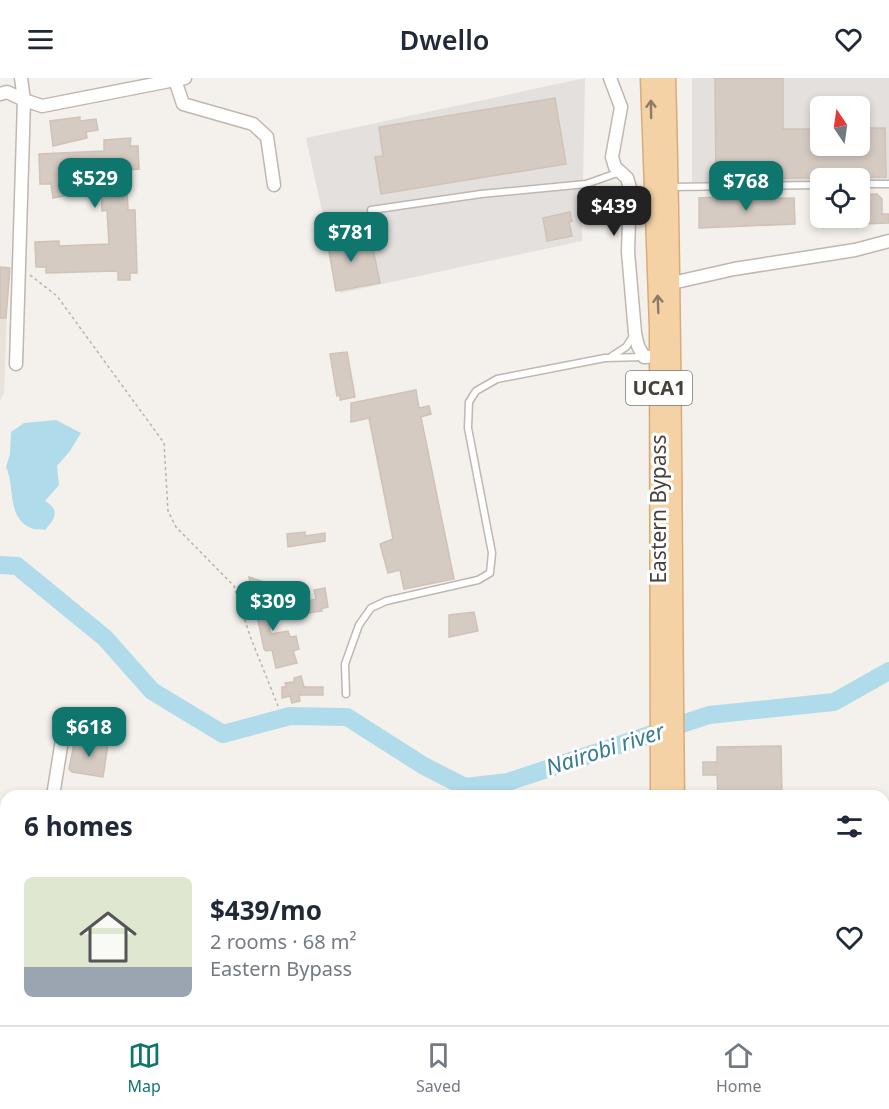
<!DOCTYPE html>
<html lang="en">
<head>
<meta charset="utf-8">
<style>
  :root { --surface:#fff; --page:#f6f6f7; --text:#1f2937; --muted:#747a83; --line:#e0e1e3; --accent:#0f766e }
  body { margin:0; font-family:"Noto Sans",sans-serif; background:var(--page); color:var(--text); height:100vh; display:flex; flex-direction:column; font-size:22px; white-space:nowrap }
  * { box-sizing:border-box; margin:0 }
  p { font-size:20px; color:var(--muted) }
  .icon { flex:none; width:33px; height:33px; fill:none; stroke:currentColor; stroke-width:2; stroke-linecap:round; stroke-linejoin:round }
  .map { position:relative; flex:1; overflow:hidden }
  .details { position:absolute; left:0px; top:712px; width:890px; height:236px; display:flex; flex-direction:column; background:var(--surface); border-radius:18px 18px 0 0; box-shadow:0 3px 9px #0003 }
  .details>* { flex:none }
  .needle { width:39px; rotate:347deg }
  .buttons { position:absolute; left:810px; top:18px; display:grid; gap:12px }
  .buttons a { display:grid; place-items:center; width:60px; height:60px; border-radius:9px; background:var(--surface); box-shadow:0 3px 9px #0003; font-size:30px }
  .price { position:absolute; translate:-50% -51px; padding:0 14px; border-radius:12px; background:var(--accent); color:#fff; font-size:20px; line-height:39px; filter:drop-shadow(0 2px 3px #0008) }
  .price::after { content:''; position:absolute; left:50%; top:36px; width:18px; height:14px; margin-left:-9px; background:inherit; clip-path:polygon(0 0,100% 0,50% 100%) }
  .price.current { background:#222; color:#fff }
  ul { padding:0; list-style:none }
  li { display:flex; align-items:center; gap:18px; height:150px; padding:0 24px }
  li span { display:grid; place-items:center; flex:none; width:168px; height:120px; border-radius:9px; color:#555 }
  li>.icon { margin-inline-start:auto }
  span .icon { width:72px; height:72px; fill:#fffc; stroke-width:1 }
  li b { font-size:26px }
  h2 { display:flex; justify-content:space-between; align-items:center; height:72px; padding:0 24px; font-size:26px }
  header { display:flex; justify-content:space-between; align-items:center; height:78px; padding:0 24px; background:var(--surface); font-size:27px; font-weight:600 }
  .tabs { display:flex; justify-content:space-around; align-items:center; height:84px; border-top:2px solid var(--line); background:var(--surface); font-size:16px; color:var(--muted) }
  .tabs a { display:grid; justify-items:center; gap:3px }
  .tabs .current { color:var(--accent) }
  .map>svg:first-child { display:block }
  .residential { fill:#e8e2db }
  .industrial { fill:#e4e0dd; fill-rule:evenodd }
  .water { fill:#b0dbea }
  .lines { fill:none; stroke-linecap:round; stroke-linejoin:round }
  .river { stroke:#b0dbea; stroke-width:18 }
  .building { fill:#d5cbc3; stroke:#cfc2b7; stroke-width:1.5 }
  .service-casing { stroke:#bfb7b0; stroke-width:9 }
  .minor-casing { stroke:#bfb7b0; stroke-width:15 }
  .primary-casing { stroke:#d8ac77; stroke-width:21 }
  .path { stroke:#bfb1a2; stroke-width:1.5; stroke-dasharray:3 3; stroke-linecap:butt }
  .service { stroke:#fff; stroke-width:6 }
  .minor { stroke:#fff; stroke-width:12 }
  .primary { stroke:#f4d2a6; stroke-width:18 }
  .oneway { stroke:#8d7b66 }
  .labels { text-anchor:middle; stroke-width:6; stroke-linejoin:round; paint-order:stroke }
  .shield { fill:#fff; stroke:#7f7a76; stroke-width:1.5 }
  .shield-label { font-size:20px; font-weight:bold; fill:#48413b }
  .street-label { font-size:21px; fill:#48413b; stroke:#fff }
  .water-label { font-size:22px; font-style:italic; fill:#377a93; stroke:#fff }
</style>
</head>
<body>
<header><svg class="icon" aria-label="menu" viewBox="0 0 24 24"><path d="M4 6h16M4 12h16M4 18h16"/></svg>Dwello<svg class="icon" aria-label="heart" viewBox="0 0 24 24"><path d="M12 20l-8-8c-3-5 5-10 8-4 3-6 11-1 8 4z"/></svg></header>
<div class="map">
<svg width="889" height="947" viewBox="0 0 889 947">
  <rect width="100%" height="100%" fill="#f4f1ec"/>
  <path class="residential" d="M7,231L4,315L0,323V232Z"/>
  <path class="industrial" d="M585,0L582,163L340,215L306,60Z
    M692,0H889V104L860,105V100H820V105L692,106ZM820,28H860V68H820Z"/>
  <path class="water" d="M56,342L81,355L70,373L57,388L59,407L45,423C60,432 56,440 45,452C41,451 34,452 31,450C6,440 15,406 6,389L10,376L11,354L24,345Z"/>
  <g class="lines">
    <path class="river" d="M0,487L17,488L105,560L152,613L223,656L290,638L347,639L424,688L465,709L508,704L709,637L834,624L889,593"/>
  </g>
  <path class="building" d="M715,0H783V51H820V68H860V50H885L886,99L716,101Z
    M555,20L566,86L381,116L375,79L383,78L379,49Z
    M80,39V43L96,41L98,52L86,54L87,60L53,68L50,43Z
    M131,60L130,68H138L139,91L126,92L128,132H135L137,195H130V202H118V194L115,193L46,195V189H36L35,164L59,163V168L109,166L107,132L102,133L101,103L85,104L86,112L79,113L77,105H62L64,118L53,120L51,106H40L39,76L104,73V62Z
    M877,116L882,121V136H889V145L860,146V117Z
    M716,119V122L794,120L795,146L699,150V120Z
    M570,134L572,143L569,144L572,158L547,163L543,140Z
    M331,138L337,173L372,166L380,205L336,213L323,140Z
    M0,189L10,190L6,240H0Z
    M347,274L355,319L340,322V317L337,318L330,276Z
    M416,312L419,330L429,328L431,336L421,339L454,501L404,511L400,492L388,495L380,466L393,461L369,340L351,344V325Z
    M305,454V458L325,455V463L288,469L287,456Z
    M249,499L264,504L260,518H263L271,556L288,553L290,559L296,558L299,571L293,573L297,585L276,590L272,572L266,573L264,571Z
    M325,510L328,529L321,531L322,533L303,536L300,525L316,521L314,512Z
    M474,534L478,553L449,559V537Z
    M301,598L304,609H323V617H299L300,623L292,625L290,618L282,620V609H286L285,605L294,604V600Z
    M75,661L108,666L103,699L72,694L69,691Z
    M781,668L782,718H718L717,697H703V684H717V669Z"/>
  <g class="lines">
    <defs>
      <path id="service" d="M860,106H889
        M671,109L820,107
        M371,132L481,116L586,106L620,94
        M612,278L626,269L634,257
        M346,616L345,586L359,547L371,530L386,523L478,502L490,495L492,475L468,350L469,324L476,313L497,301L605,280L644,279"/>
      <path id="minor" d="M21,0L24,22L42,28L185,0
        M610,0L621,29L612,79L615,89L627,100L630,110L628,174L635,255L638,268L644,279L659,278
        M175,2L183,26L253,46L267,59L274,107
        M0,16L7,14L24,22L16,286
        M672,205L734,191L855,172L889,163
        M53,718L62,662
        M884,815L889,814
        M0,844L6,845
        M190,942L224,947
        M106,947L107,942
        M324,947L325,942"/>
      <path id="primary" d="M650,0L659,249L660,718
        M666,0C673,239 672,479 675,718
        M661,947V942
        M678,947V942"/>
    </defs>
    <use href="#service" class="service-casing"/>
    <use href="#minor" class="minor-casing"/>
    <use href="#primary" class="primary-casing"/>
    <path class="path" d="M30,197L57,218L164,365L168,433L176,449L234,508L250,558L278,628"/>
    <use href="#service" class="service"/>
    <use href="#minor" class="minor"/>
    <use href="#primary" class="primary"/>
  </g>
  <defs><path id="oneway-shaft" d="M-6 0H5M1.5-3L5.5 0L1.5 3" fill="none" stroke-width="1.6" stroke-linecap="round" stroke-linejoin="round" transform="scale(1.5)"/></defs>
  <g class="oneway">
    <use href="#oneway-shaft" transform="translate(651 31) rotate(-91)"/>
    <use href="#oneway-shaft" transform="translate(658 226) rotate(-92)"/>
  </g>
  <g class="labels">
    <rect class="shield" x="626" y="293" width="66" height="34" rx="4.5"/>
    <g class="shield-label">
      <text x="659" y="317">UCA1</text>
    </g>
    <g class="street-label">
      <text transform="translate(659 431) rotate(-90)" y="7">Eastern Bypass</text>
    </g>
    <g class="water-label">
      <text transform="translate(605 671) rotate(-18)" y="8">Nairobi river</text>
    </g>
  </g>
</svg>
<div class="buttons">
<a><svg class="needle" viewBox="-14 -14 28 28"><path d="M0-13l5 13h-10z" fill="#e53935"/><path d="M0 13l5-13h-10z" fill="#747a83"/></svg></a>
<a><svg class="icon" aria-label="locate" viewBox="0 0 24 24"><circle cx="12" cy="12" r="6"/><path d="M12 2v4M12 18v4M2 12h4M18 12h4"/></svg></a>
</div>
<b class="price" style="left:95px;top:131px">$529</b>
<b class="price" style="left:746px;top:134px">$768</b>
<b class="price current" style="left:614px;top:159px">$439</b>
<b class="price" style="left:351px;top:185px">$781</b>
<b class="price" style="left:273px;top:554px">$309</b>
<b class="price" style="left:89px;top:680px">$618</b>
<section class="details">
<h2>6 homes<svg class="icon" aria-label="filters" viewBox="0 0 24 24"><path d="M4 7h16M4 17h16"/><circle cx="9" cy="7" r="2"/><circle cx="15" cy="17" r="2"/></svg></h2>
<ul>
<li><span style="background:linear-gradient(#dfe7d0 75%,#9aa5b1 0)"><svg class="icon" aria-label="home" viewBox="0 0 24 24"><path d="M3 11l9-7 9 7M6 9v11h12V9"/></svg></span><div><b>$439/mo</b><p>2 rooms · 68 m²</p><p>Eastern Bypass</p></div><svg class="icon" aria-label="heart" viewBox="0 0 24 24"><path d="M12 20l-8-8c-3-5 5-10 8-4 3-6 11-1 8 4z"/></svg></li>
</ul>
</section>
</div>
<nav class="tabs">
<a class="current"><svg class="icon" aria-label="map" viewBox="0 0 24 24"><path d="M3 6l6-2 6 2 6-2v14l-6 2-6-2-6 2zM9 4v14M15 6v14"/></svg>Map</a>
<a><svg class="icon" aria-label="saved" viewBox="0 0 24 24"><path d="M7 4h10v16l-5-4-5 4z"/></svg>Saved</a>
<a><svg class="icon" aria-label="home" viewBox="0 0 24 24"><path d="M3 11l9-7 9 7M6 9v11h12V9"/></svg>Home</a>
</nav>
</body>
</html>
